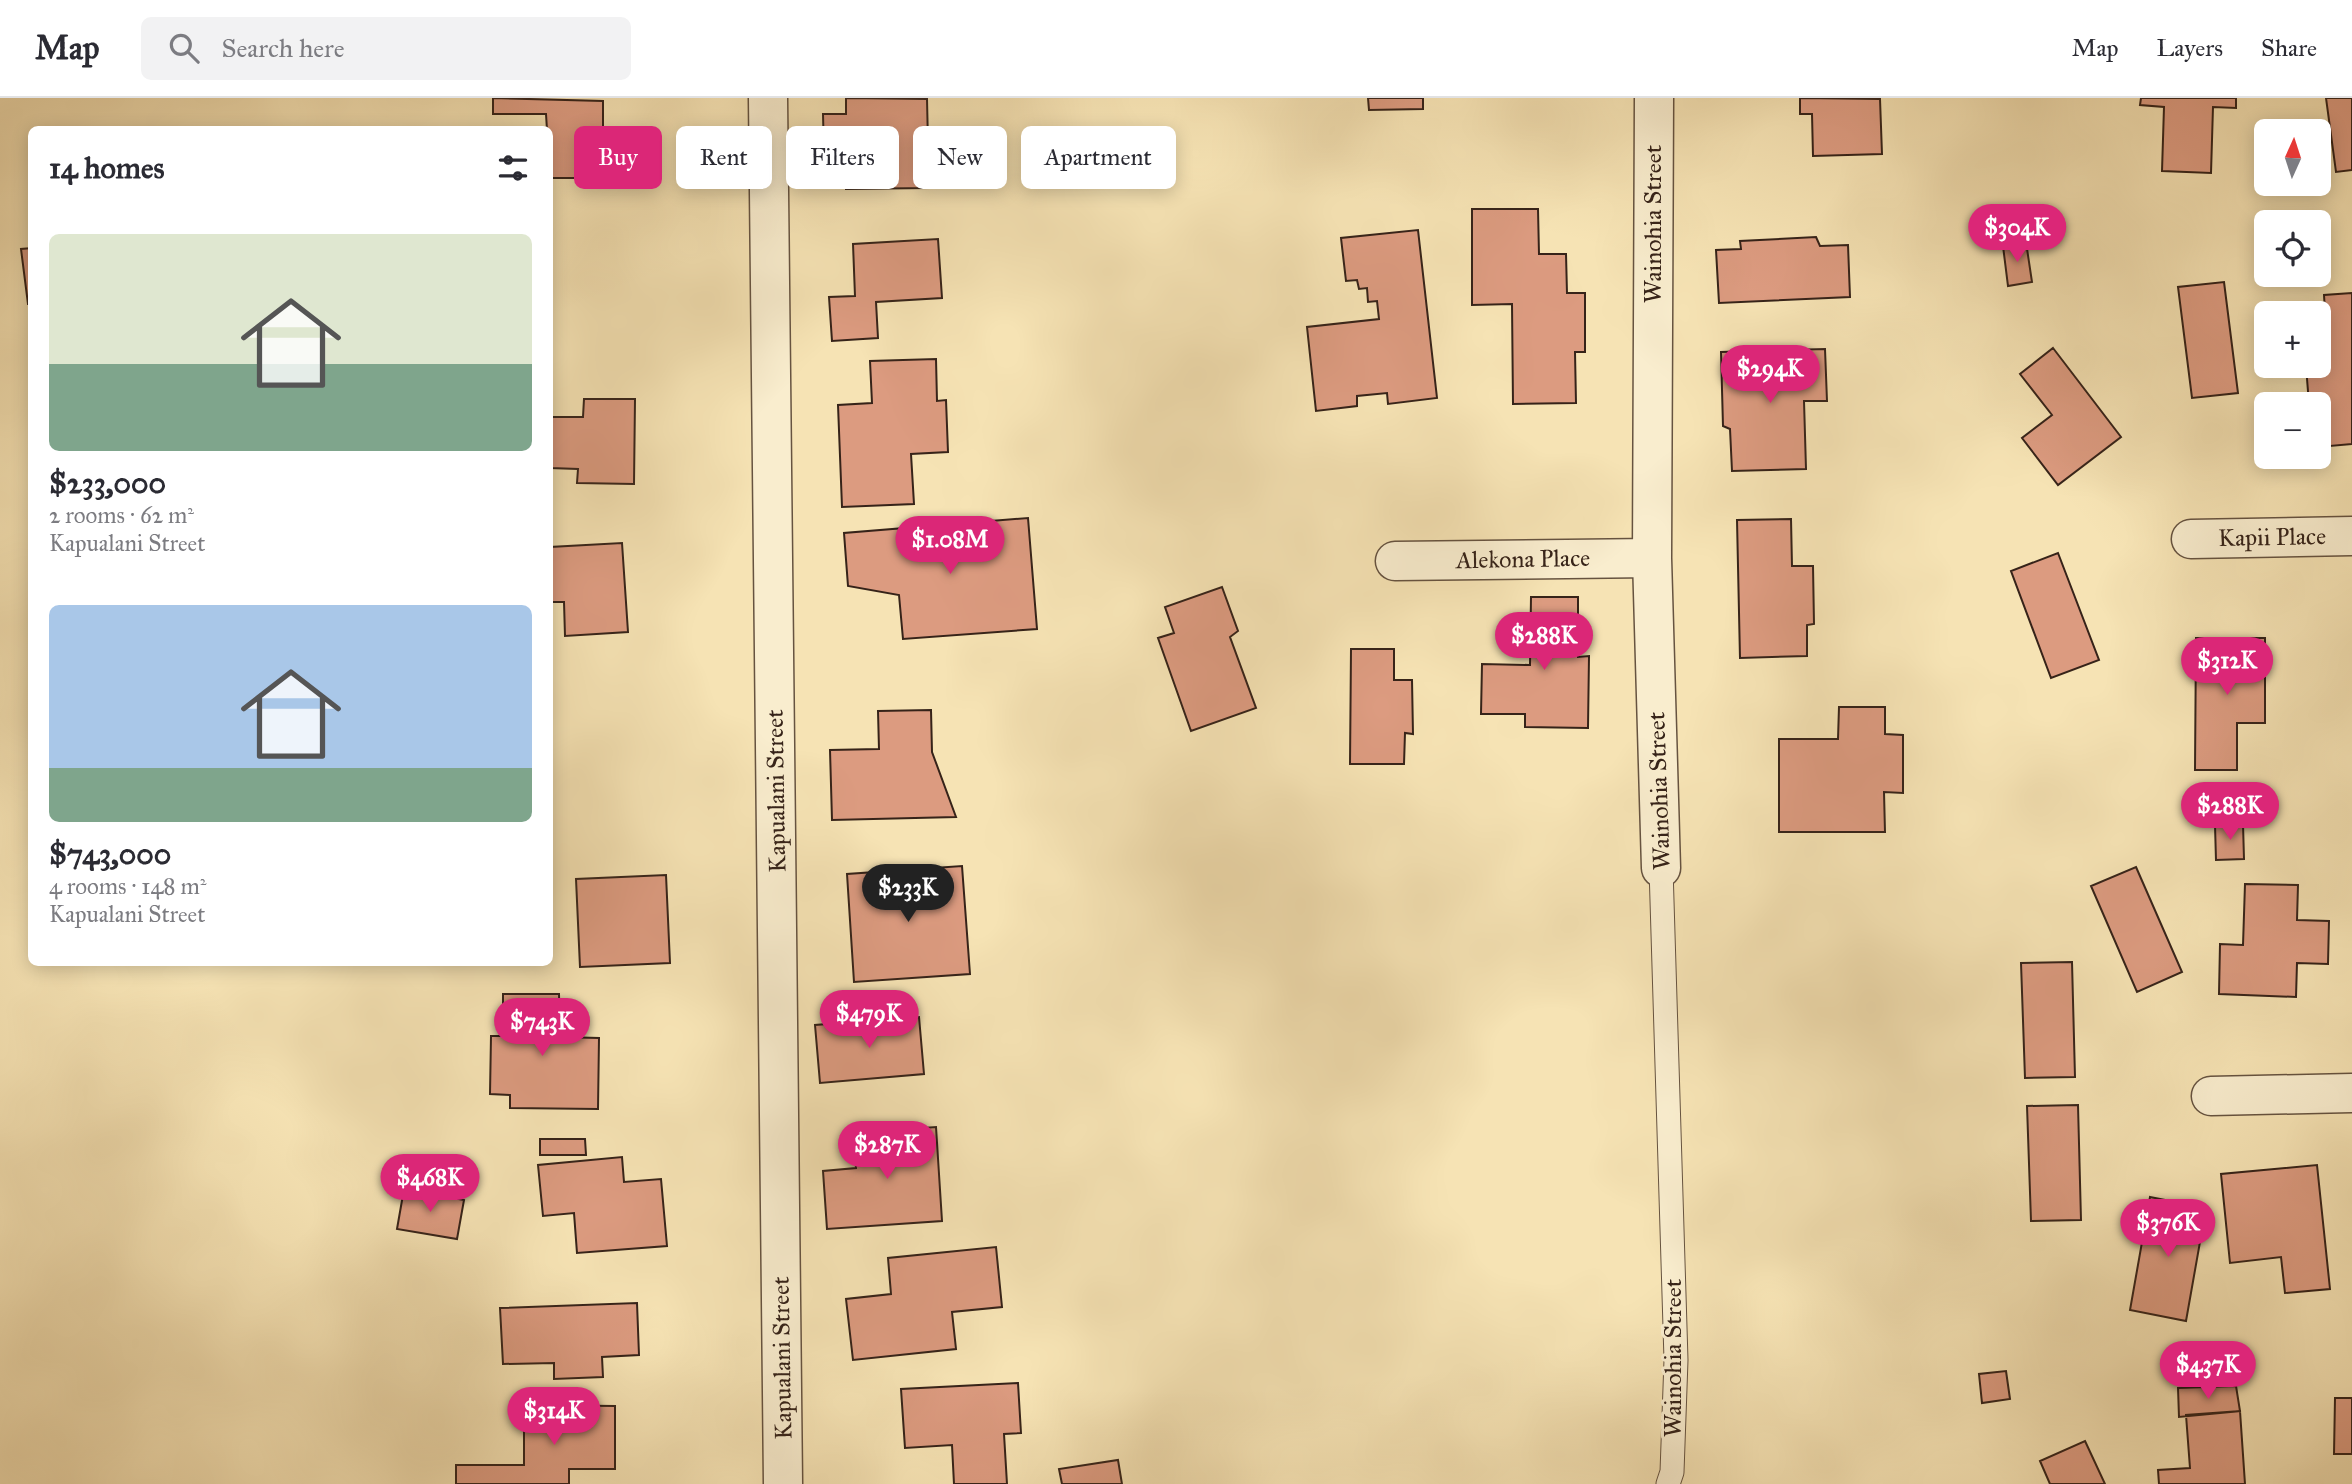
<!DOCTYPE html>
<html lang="en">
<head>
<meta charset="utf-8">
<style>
  :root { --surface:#fff; --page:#f2f2f3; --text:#2b2b33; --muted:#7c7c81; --line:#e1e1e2; --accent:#db2777 }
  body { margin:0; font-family:"IM FELL Great Primer",serif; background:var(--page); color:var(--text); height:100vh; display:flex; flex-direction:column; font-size:26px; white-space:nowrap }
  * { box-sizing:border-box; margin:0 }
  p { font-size:23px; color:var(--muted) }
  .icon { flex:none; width:38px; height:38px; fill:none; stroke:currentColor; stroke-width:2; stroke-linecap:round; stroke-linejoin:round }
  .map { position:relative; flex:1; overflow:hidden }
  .side { position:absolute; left:28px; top:28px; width:525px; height:840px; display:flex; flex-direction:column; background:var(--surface); border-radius:10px; box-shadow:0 4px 18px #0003 }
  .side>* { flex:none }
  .hud { position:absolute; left:574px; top:28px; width:665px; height:63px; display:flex; gap:14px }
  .needle { width:46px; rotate:3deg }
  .fabs { position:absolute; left:2254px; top:21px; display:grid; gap:14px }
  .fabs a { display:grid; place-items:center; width:77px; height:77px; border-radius:10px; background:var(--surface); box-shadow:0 4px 18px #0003; font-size:35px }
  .price { position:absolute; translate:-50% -60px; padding:0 16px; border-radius:24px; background:var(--accent); color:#fff; font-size:23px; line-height:46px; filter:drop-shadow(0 2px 4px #0008) }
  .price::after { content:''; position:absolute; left:50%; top:42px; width:21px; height:16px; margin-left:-10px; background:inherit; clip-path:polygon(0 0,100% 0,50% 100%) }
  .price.selected { background:#222; color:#fff }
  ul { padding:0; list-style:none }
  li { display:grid; align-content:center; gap:14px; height:371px; padding:0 21px }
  li span { display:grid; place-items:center; height:217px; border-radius:10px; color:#555 }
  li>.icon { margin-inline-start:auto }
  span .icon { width:126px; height:126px; fill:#fffc; stroke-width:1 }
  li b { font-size:30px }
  h2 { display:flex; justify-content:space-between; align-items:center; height:84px; padding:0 21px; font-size:30px }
  .pill { padding:0 24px; border-radius:10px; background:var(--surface); box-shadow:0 4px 18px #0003; font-size:24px; line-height:63px }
  .pill.selected { background:var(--accent); color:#fff }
  header { display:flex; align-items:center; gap:42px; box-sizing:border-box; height:98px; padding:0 35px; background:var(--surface); border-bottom:2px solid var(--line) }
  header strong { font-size:33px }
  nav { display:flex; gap:38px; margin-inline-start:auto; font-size:24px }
  .search { width:490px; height:63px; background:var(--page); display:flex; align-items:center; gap:18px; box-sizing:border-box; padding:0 24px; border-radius:10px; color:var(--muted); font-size:26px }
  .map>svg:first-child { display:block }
  .building { fill:#dc9b80; stroke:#362319; stroke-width:2 }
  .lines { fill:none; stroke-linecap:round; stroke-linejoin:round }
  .service-casing { stroke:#665340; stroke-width:25 }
  .minor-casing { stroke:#665340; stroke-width:41 }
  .service { stroke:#f9edce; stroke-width:23 }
  .minor { stroke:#f9edce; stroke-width:38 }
  .labels { text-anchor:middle; stroke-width:6; stroke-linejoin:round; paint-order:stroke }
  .street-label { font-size:24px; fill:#362319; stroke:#f9edce }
</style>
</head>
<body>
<header>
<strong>Map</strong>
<div class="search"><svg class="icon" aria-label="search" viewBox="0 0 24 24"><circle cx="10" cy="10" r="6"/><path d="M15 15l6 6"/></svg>Search here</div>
<nav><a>Map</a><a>Layers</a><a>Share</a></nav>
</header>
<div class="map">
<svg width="2352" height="1386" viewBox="0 0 2352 1386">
  <rect width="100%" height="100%" fill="#f6e3b4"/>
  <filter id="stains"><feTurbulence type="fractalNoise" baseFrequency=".00286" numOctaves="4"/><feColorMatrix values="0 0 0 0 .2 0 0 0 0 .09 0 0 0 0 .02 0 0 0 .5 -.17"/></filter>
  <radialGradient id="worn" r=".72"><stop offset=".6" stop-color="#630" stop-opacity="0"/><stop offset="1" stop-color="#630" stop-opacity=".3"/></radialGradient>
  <path class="building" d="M493,0L603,3V45L641,46V80H550L546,16H493Z
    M846,0L927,1L929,90L846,91L845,56H824L823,16H846Z
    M1368,0H1423V11L1369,12Z
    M1800,0L1880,1L1882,56L1813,58L1812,16H1800Z
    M2141,0H2236V10L2213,9L2211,75L2162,73L2164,9L2140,7Z
    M2326,0H2352V72L2336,74Z
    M1472,111H1538L1539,156H1566L1567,195H1585V254H1575L1576,305L1513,306L1512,206L1472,207Z
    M1418,132L1437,300L1388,306L1387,295L1357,298V308L1316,313L1307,229L1379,221L1377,203L1368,204L1367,190L1359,191L1357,182L1346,183L1341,140Z
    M1816,139L1820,148L1848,147L1850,199L1719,205L1716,152L1741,151L1740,143Z
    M938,141L942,200L876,204L878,240L832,243L829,199L855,198L853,146Z
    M2026,144L2032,184L2008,188L2003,148Z
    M32,150V206H28L21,151Z
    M2224,184L2238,295L2192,300L2178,189Z
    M2352,195V346L2330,348L2328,320L2319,321V306H2309L2306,268H2319V248L2327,247L2324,197Z
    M2053,250L2121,339L2058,387L2022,340L2052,317L2020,276Z
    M1825,251L1827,303H1804L1806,371L1732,373L1730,331L1723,328L1721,254Z
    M936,261L937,303L946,302L948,354L911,356L914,406L842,409L838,307L872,305L870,263Z
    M584,301H635L634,386L577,385L578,371L550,370V319H583Z
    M1028,420L1037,531L903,541L899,497L848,488L844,435Z
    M1791,421L1792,468H1813L1814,526L1807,527V558L1740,560L1737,422Z
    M622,445L628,534L565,538L564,504H550V449Z
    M2058,455L2099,562L2051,580L2011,473Z
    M1222,489L1238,533L1230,539L1256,610L1191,633L1158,540L1174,535L1165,509Z
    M1531,499H1578V559L1589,558L1588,630L1525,629V616H1481L1482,566L1530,567Z
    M2196,540H2265V625H2237V672H2195Z
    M1351,551H1394V582H1412L1413,636L1405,635L1404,666H1350Z
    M1839,609H1885V636L1903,637V695L1884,694L1885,734H1779V641H1838Z
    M931,612L932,654L956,719L832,722L830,652L879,651L878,613Z
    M2243,726L2244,761L2216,762L2215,727Z
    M962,768L970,876L854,884L847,776Z
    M2136,769L2182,874L2137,894L2091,788Z
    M666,777L670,865L580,869L576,781Z
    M2245,786L2298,787L2297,822L2329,823L2328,866L2297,865L2296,899L2219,896L2220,846L2243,847Z
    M2072,864L2075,979L2025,980L2021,865Z
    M503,896H559L560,939L599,940L598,1011L510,1010V997L490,996L491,938H503Z
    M919,919L924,976L820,985L815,927Z
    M2078,1007L2081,1122L2031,1123L2027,1008Z
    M936,1029L942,1123L827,1131L823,1073L856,1070L853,1035Z
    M540,1041H585L586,1057H540Z
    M622,1059L624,1084L661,1081L667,1148L577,1155L574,1115L543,1118L538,1067Z
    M2317,1067L2330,1191L2285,1195L2281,1159L2230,1165L2221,1076Z
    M404,1091L464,1102L457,1141L397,1131Z
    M2150,1099L2206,1110L2186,1223L2130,1212Z
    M996,1149L1002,1209L952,1214L956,1251L853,1262L846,1201L891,1196L888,1160Z
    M637,1205L639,1257L602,1259L603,1279L554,1281V1265L503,1266L500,1210Z
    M2006,1273L2010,1301L1982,1305L1979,1276Z
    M1018,1285L1021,1335L1004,1336L1007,1386H954L952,1347L905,1350L901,1291Z
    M2236,1288L2240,1313L2179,1319L2178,1290Z
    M2335,1300H2352V1356H2334Z
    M524,1307L615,1308V1371H569V1386H456V1367H524Z
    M2240,1313L2245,1386H2159L2158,1372L2190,1370L2186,1317Z
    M2085,1343L2105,1386H2050L2040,1363Z
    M1118,1362L1122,1386H1062L1059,1371Z"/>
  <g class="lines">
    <defs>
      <path id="service" d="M1661,770L1676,1262L1672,1374L1668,1386"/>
      <path id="minor" d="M768,0L783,1386
        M1654,0L1652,460L1661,770
        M2191,441L2352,438
        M1395,463L1652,460
        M2211,998L2352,995"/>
    </defs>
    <use href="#service" class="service-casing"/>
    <use href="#minor" class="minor-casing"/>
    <use href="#service" class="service"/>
    <use href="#minor" class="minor"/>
  </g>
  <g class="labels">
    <g class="street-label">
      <text transform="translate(1653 126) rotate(-90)" y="8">Wainohia Street</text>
      <text transform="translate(2272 439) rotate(-1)" y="8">Kapii Place</text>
      <text transform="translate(1523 461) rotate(-1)" y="8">Alekona Place</text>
      <text transform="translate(776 693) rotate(-91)" y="8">Kapualani Street</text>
      <text transform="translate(1659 693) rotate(-92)" y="8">Wainohia Street</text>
      <text transform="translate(782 1260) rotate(-91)" y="8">Kapualani Street</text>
      <text transform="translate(1673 1260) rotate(-90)" y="8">Wainohia Street</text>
    </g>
  </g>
  <rect width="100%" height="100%" filter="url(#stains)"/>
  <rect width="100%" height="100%" fill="url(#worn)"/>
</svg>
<div class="fabs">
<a><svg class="needle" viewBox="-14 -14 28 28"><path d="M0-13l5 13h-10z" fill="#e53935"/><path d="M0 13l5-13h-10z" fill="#7c7c81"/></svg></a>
<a><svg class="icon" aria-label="locate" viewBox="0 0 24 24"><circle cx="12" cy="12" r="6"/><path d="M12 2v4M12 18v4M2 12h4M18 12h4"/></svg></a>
<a>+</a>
<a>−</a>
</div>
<b class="price" style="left:2017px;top:166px">$304K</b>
<b class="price" style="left:1770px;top:307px">$294K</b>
<b class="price" style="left:950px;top:478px">$1.08M</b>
<b class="price" style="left:1544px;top:574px">$288K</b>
<b class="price" style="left:2227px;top:599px">$312K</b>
<b class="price" style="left:2230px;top:744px">$288K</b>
<b class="price selected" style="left:908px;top:826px">$233K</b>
<b class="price" style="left:869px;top:952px">$479K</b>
<b class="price" style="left:542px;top:960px">$743K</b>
<b class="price" style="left:887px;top:1083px">$287K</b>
<b class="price" style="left:430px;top:1116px">$468K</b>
<b class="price" style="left:2168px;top:1161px">$376K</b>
<b class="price" style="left:2208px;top:1303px">$437K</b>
<b class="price" style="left:554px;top:1349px">$314K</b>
<div class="hud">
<a class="pill selected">Buy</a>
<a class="pill">Rent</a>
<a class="pill">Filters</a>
<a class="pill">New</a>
<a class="pill">Apartment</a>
</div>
<section class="side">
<h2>14 homes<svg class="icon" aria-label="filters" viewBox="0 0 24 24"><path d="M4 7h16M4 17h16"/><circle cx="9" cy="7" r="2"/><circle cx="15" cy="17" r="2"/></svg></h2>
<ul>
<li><span style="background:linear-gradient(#dfe7d0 60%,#7fa58c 0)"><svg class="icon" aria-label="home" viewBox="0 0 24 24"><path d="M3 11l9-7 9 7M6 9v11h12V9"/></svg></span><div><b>$233,000</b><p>2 rooms · 62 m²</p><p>Kapualani Street</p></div></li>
<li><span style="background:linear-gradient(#a9c7e8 75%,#7fa58c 0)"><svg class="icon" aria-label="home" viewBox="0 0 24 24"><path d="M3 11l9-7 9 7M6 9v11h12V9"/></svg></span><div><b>$743,000</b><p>4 rooms · 148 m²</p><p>Kapualani Street</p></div></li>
</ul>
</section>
</div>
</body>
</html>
